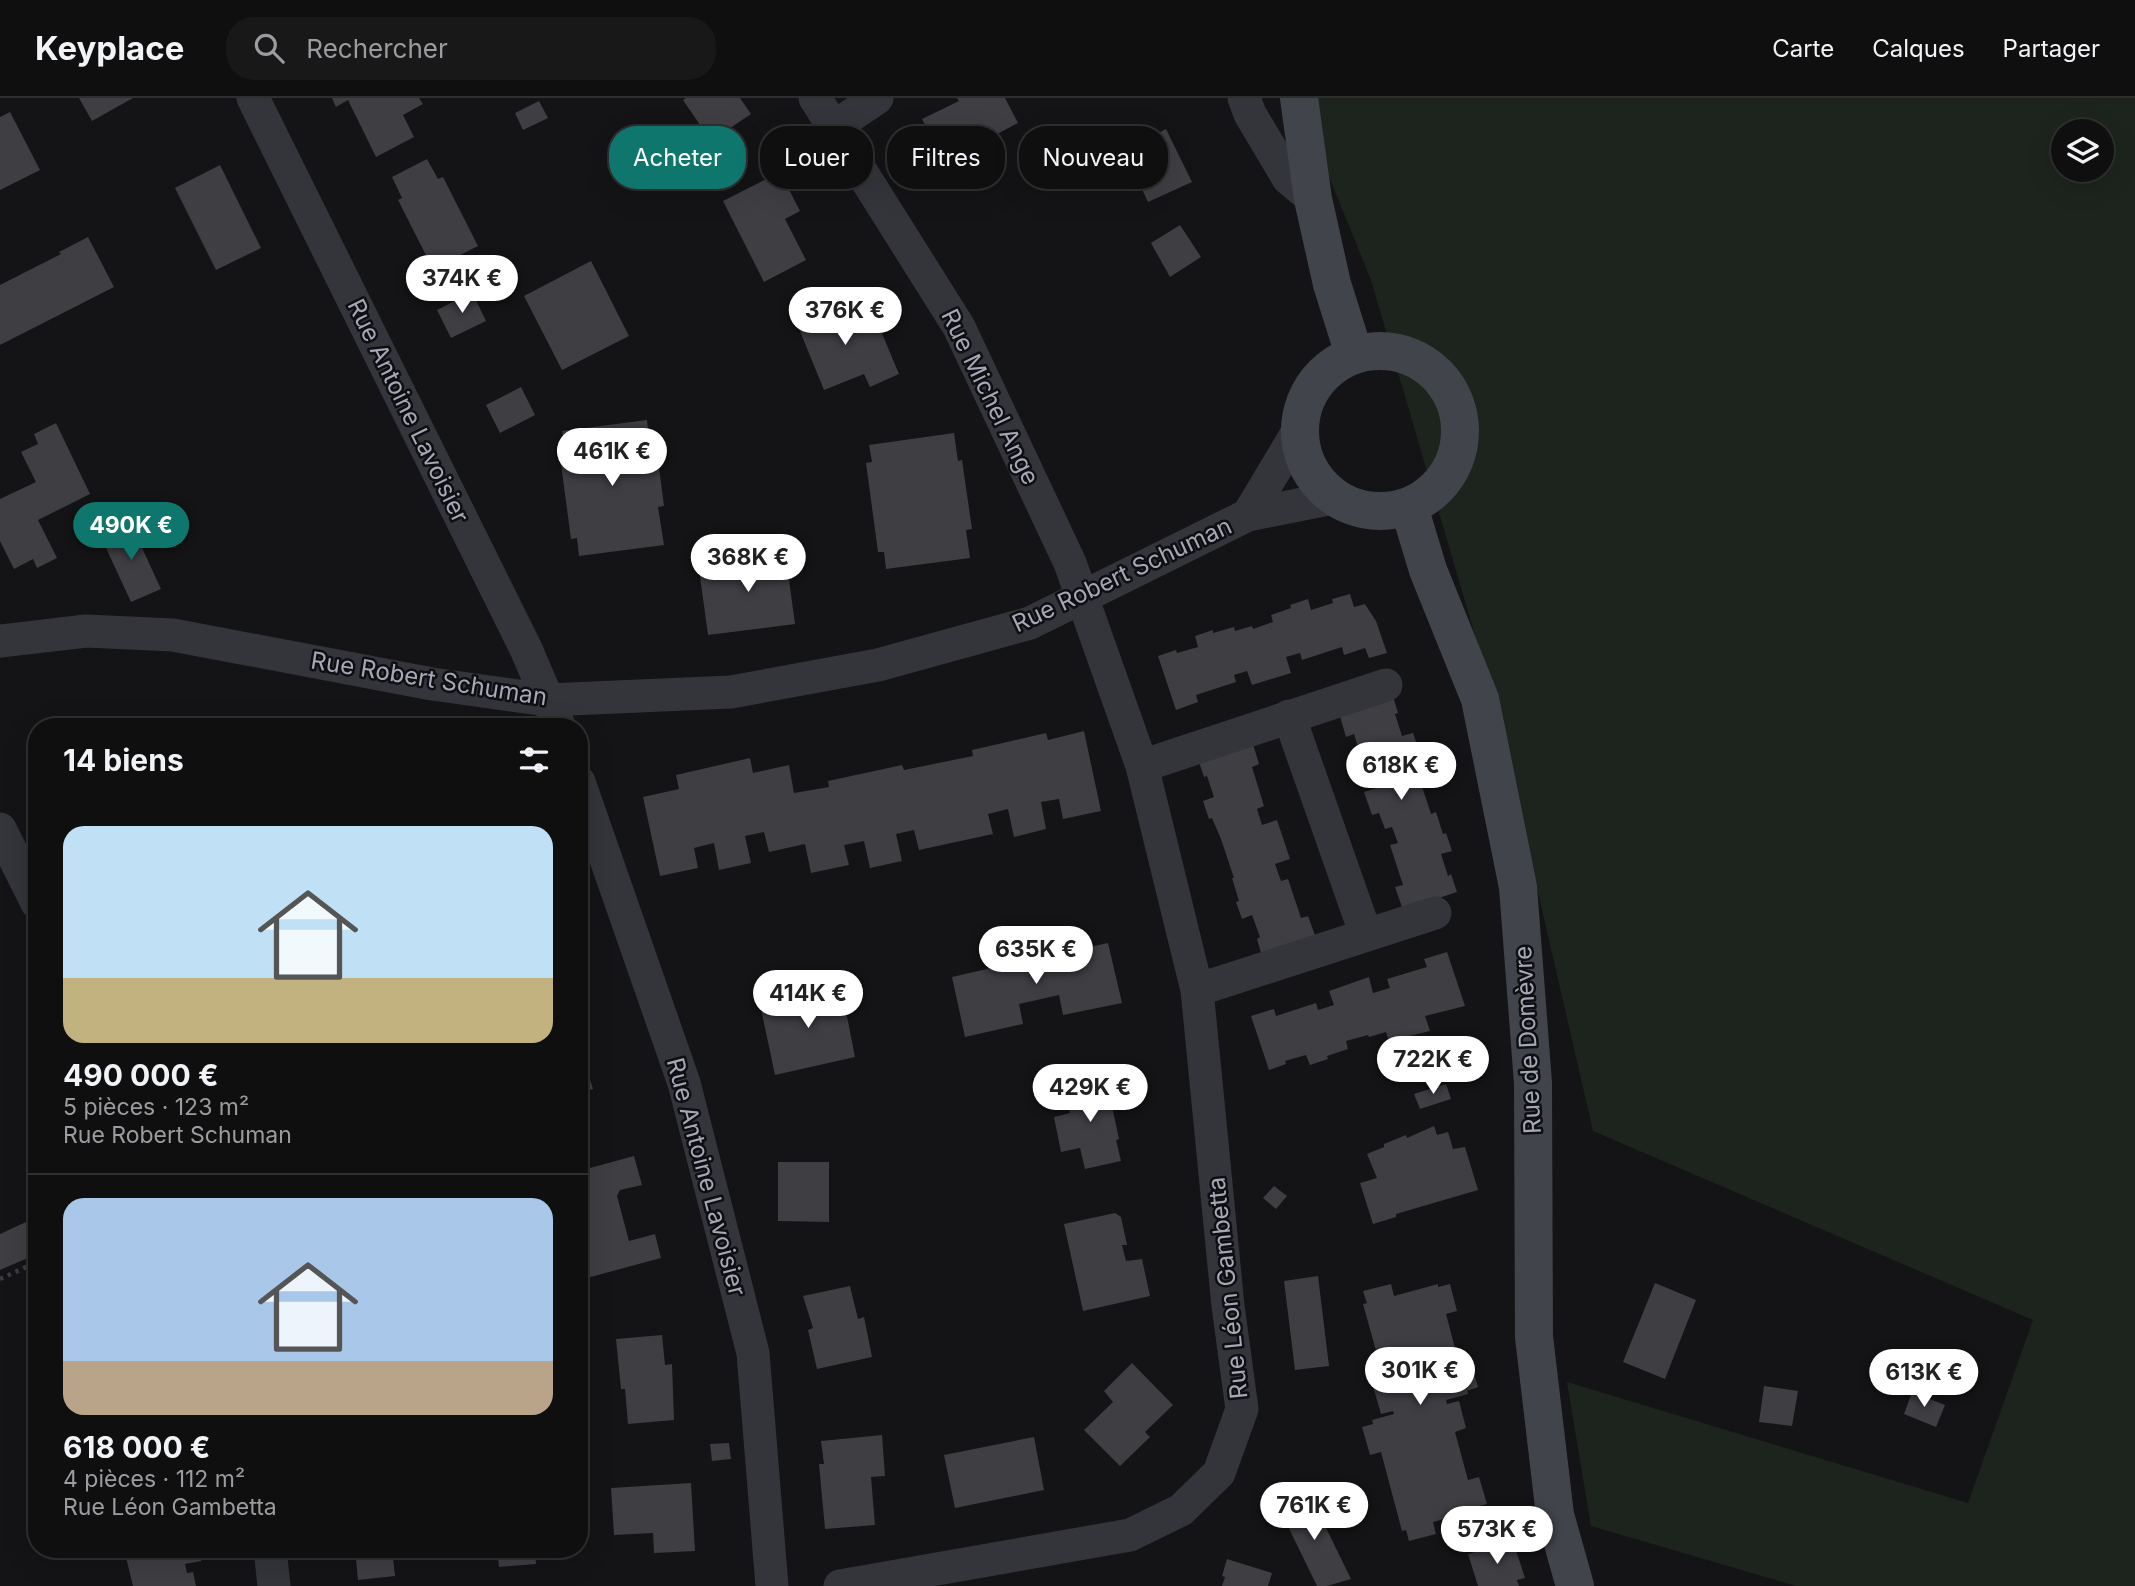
<!DOCTYPE html>
<html lang="fr">
<head>
<meta charset="utf-8">
<style>
  :root { --surface:#0f0f10; --page:#181819; --text:#f1f3f6; --muted:#9b9c9f; --line:#2f2f30; --accent:#0f766e }
  body { margin:0; font-family:Inter,sans-serif; background:var(--page); color:var(--text); height:100vh; display:flex; flex-direction:column; font-size:26px; white-space:nowrap }
  * { box-sizing:border-box; margin:0 }
  p { font-size:23px; color:var(--muted) }
  .icon { flex:none; width:38px; height:38px; fill:none; stroke:currentColor; stroke-width:2; stroke-linecap:round; stroke-linejoin:round }
  .map { position:relative; flex:1; overflow:hidden }
  .drawer { position:absolute; left:28px; top:620px; width:560px; height:840px; display:flex; flex-direction:column; background:var(--surface); border-radius:28px; box-shadow:0 7px 28px #0002,0 0 0 2px var(--line) }
  .drawer>* { flex:none }
  .top-card { position:absolute; left:609px; top:28px; width:665px; height:63px; display:flex; gap:14px }
  .buttons { position:absolute; left:2051px; top:21px; display:grid; gap:14px }
  .buttons a { display:grid; place-items:center; width:63px; height:63px; border-radius:50%; background:var(--surface); box-shadow:0 7px 28px #0002,0 0 0 2px var(--line); font-size:35px }
  .price { position:absolute; translate:-50% -60px; padding:0 16px; border-radius:24px; background:#fff; color:#222; font-size:23px; line-height:46px; filter:drop-shadow(0 2px 4px #0008) }
  .price::after { content:''; position:absolute; left:50%; top:42px; width:21px; height:16px; margin-left:-10px; background:inherit; clip-path:polygon(0 0,100% 0,50% 100%) }
  .price.active { background:var(--accent); color:#fff }
  ul { padding:0; list-style:none }
  li { display:grid; align-content:center; gap:14px; height:371px; padding:0 35px }
  li+li { border-top:2px solid var(--line) }
  li span { display:grid; place-items:center; height:217px; border-radius:21px; color:#555 }
  li>.icon { margin-inline-start:auto }
  span .icon { width:126px; height:126px; fill:#fffc; stroke-width:1 }
  li b { font-size:30px }
  h2 { display:flex; justify-content:space-between; align-items:center; height:84px; padding:0 35px; font-size:30px }
  .chip { padding:0 24px; border-radius:28px; background:var(--surface); box-shadow:0 7px 28px #0002,0 0 0 2px var(--line); font-size:24px; line-height:63px }
  .chip.active { background:var(--accent); color:#fff }
  header { display:flex; align-items:center; gap:42px; box-sizing:border-box; height:98px; padding:0 35px; background:var(--surface); border-bottom:2px solid var(--line) }
  header strong { font-size:33px }
  nav { display:flex; gap:38px; margin-inline-start:auto; font-size:24px }
  .search { width:490px; height:63px; background:var(--page); display:flex; align-items:center; gap:18px; box-sizing:border-box; padding:0 24px; border-radius:28px; color:var(--muted); font-size:26px }
  .map>svg:first-child { display:block }
  .green { fill:#1c241d; fill-rule:evenodd }
  .building { fill:#3e3e43 }
  .lines { fill:none; stroke-linecap:round; stroke-linejoin:round }
  .path { stroke:#3a3c42; stroke-width:4.5; stroke-dasharray:3.5 5; stroke-linecap:butt }
  .street { stroke:#34353b; stroke-width:33 }
  .secondary { stroke:#42444b; stroke-width:38 }
  .labels { text-anchor:middle; stroke-width:5; stroke-linejoin:round; paint-order:stroke }
  .street-label { font-size:24px; fill:#a4a8b7; stroke:#0f0f11 }
</style>
</head>
<body>
<header>
<strong>Keyplace</strong>
<div class="search"><svg class="icon" aria-label="search" viewBox="0 0 24 24"><circle cx="10" cy="10" r="6"/><path d="M15 15l6 6"/></svg>Rechercher</div>
<nav><a>Carte</a><a>Calques</a><a>Partager</a></nav>
</header>
<div class="map">
<svg width="2135" height="1488" viewBox="0 0 2135 1488">
  <rect width="100%" height="100%" fill="#141416"/>
  <path class="green" d="M1297,0H2135V1488H1796L1591,1428L1567,1284L1968,1405L2033,1222L1593,1033L1493,599L1371,182ZM2063,33H2102V72H2063Z"/>
  <path class="building" d="M79,0H133L92,23Z
    M332,0H419L423,6L403,17L414,39L376,59L348,2L336,9Z
    M686,0H740L751,16L711,43L683,2Z
    M957,0H1005L1018,25L944,64L922,21L959,3Z
    M539,3L548,20L523,32L515,15Z
    M10,14L40,72L0,92V19Z
    M1166,31L1192,84L1148,104L1141,89L1135,92L1127,74L1120,78L1111,59Z
    M427,61L438,81L443,79L478,148L433,171L398,102L402,100L392,79Z
    M220,67L261,150L216,172L175,90Z
    M780,74L800,113L785,121L806,162L764,184L723,103Z
    M1180,127L1201,159L1170,179L1151,145Z
    M88,139L114,189L0,247V187L61,156L59,154Z
    M591,163L629,238L562,272L524,198Z
    M472,194L486,223L451,240L437,212Z
    M843,200L858,235L878,226L899,276L870,289L864,276L824,292L795,221Z
    M521,289L535,317L500,335L486,307Z
    M647,322L649,340L655,339L664,408L658,409L664,447L579,458L577,440L571,441L559,351L565,350L562,333Z
    M56,325L90,396L38,422L57,460L37,470L33,461L14,471L0,443V401L36,384L21,354L38,346L34,336Z
    M954,335L958,363L962,362L972,431L966,432L970,460L886,471L884,454H878L866,365L872,364L869,347Z
    M130,424L161,491L131,504L100,437Z
    M785,452L795,526L708,537L699,471L728,467L756,455Z
    M1350,496L1354,509L1365,506L1376,523L1387,555L1369,560L1365,550L1344,557L1342,549L1302,562L1300,555L1286,559L1291,575L1252,587L1247,573L1234,577L1236,584L1196,597L1198,604L1176,612L1158,558L1176,552L1177,555L1198,549L1195,538L1213,532V535L1234,529L1235,533L1252,528L1253,531L1273,524L1271,517L1291,510L1290,507L1308,501L1311,512L1333,505L1332,501Z
    M1393,598L1398,615L1395,616L1402,638L1413,635L1419,652L1415,653L1423,675L1418,676L1431,716L1436,714L1443,736L1446,735L1452,753L1441,756L1448,778L1451,776L1457,794L1403,812L1395,789L1403,787L1390,747L1398,745L1392,729L1385,731L1379,715L1372,717L1364,694L1379,689L1374,672L1366,675L1354,636L1346,639L1339,615Z
    M267,618L273,628H246Z
    M1084,633L1101,713L1063,721L1059,701L1041,704L1046,731L1014,739L1008,711L988,716L993,736L919,752L914,732L896,736L902,763L870,770L864,743L844,747L849,767L811,775L805,746L769,754L764,734L745,738L751,765L719,772L714,745L694,750L698,770L660,778L643,699L679,691L676,677L750,660L753,675L789,667L794,695L829,689L828,683L902,667L904,672L973,658L972,652L1046,635L1048,642Z
    M1252,643L1259,666L1252,669L1264,708L1257,711L1262,727L1277,722L1290,761L1275,766L1281,783L1288,781L1301,820L1308,818L1316,840L1262,858L1257,841L1260,839L1252,817L1242,821L1236,804L1239,803L1232,780H1234L1221,741L1212,720L1209,721L1203,703L1214,699L1207,678L1204,679L1198,661Z
    M1108,845L1122,905L1063,917L1059,897L1019,906L1023,926L965,939L952,879L1009,866L1007,856L1050,847L1052,857Z
    M1447,854L1465,908L1425,918L1430,933L1389,943L1386,934L1369,939L1368,937L1346,943L1348,951L1327,958L1328,961L1310,967L1306,957L1285,963L1286,966L1269,972L1251,918L1274,911L1276,918L1316,905L1318,912L1334,907L1329,893L1369,879L1373,895L1390,890L1387,881L1427,869L1424,861Z
    M841,888L855,959L775,977L760,906Z
    M579,948L593,991L579,995Z
    M1106,980L1119,1041L1116,1042L1121,1063L1085,1071L1080,1050L1061,1054L1054,1019L1070,1015L1064,989Z
    M1446,986L1451,1001L1420,1011L1414,996Z
    M1434,1028L1437,1037L1448,1034L1453,1051L1465,1049L1478,1092L1396,1116V1119L1373,1126L1360,1085L1377,1080L1367,1056L1384,1049V1046L1406,1037L1407,1040Z
    M634,1058L642,1087L620,1092L617,1098L629,1143L655,1136L661,1160L583,1181L579,1167V1073Z
    M778,1064H829V1124L778,1123Z
    M1274,1088L1287,1098L1276,1111L1263,1100Z
    M1115,1115L1121,1119L1127,1147H1122L1126,1163L1142,1161L1150,1198L1083,1213L1064,1126Z
    M37,1119V1156L0,1172V1136Z
    M1318,1178L1329,1268L1295,1272L1284,1183Z
    M1655,1185L1696,1202L1665,1281L1623,1264Z
    M1391,1186L1394,1198L1438,1186V1189L1450,1186L1457,1213L1446,1216L1459,1265L1470,1262L1478,1289L1467,1293L1468,1296L1446,1302L1447,1306L1459,1303L1466,1330L1455,1334L1468,1382L1479,1379L1487,1406L1476,1409L1477,1412L1433,1424L1436,1436L1409,1443L1406,1432L1402,1433L1381,1354L1370,1357L1362,1329L1373,1326L1372,1322L1394,1316L1393,1313L1381,1316L1373,1288L1385,1285L1363,1206L1367,1205L1363,1193Z
    M850,1188L858,1221L864,1219L872,1259L817,1271L808,1232L813,1230L803,1198Z
    M662,1237L665,1267L672,1266L674,1322L628,1326L625,1291H621L616,1241Z
    M1132,1265L1173,1307L1145,1334L1150,1339L1120,1368L1084,1332L1113,1304L1104,1293Z
    M1764,1288L1798,1293L1792,1328L1759,1324Z
    M1912,1294L1945,1307L1936,1329L1904,1316Z
    M882,1337L885,1378L871,1379L875,1427L825,1431L819,1366H824L821,1343Z
    M1034,1339L1044,1392L955,1410L944,1357Z
    M729,1345L731,1361L712,1363L710,1346Z
    M691,1385L695,1453L654,1455L653,1435L614,1437L611,1390Z
    M1309,1395L1351,1481L1327,1488H1317L1279,1410Z
    M1513,1443L1525,1480L1517,1482L1519,1488H1478L1468,1456Z
    M124,1451H207V1452L201,1463L185,1466L187,1475L193,1474L196,1488H133Z
    M355,1451H392L395,1478L358,1482Z
    M497,1451H535L536,1466L499,1469Z
    M1227,1461L1272,1475L1268,1488H1222L1225,1479L1222,1478Z"/>
  <g class="lines">
    <path class="path" d="M0,1181L37,1164"/>
    <path class="street" d="M253,0L526,551L559,628
      M815,0L959,229L1070,465L1142,668L1197,892L1228,1208L1242,1311L1219,1375L1181,1412L1130,1437L840,1488
      M1244,0L1250,16L1288,80L1313,101
      M834,29L877,0
      M1248,417L1300,330
      M0,543L86,533L173,537L432,586L547,602L731,594L878,567L1030,525L1248,417L1333,400
      M1289,618L1366,837
      M1142,668L1386,587
      M579,684L684,985L753,1255L772,1488
      M0,731L37,805
      M1197,892L1435,815
      M270,1451L274,1488"/>
    <path class="secondary" d="M1299,0L1313,101L1332,186L1354,256
      M1300 333a80 80 0 1 1 160 0a80 80 0 1 1-160 0Z
      M1409,409L1428,472L1480,601L1518,789L1533,985L1534,1239L1555,1417L1575,1488"/>
  </g>
  <g class="labels">
    <g class="street-label">
      <text transform="translate(990 299) rotate(64)" y="8">Rue Michel Ange</text>
      <text transform="translate(408 313) rotate(64)" y="8">Rue Antoine Lavoisier</text>
      <text transform="translate(1122 477) rotate(-25)" y="8">Rue Robert Schuman</text>
      <text transform="translate(429 581) rotate(9)" y="8">Rue Robert Schuman</text>
      <text transform="translate(1528 942) rotate(-93)" y="8">Rue de Domèvre</text>
      <text transform="translate(706 1079) rotate(75)" y="8">Rue Antoine Lavoisier</text>
      <text transform="translate(1228 1190) rotate(-96)" y="8">Rue Léon Gambetta</text>
    </g>
  </g>
</svg>
<div class="buttons">
<a><svg class="icon" aria-label="layers" viewBox="0 0 24 24"><path d="M12 4l9 5-9 5-9-5zM3 14l9 5 9-5"/></svg></a>
</div>
<b class="price" style="left:462px;top:217px">374K €</b>
<b class="price" style="left:845px;top:249px">376K €</b>
<b class="price" style="left:612px;top:390px">461K €</b>
<b class="price active" style="left:131px;top:464px">490K €</b>
<b class="price" style="left:748px;top:496px">368K €</b>
<b class="price" style="left:1401px;top:704px">618K €</b>
<b class="price" style="left:1036px;top:888px">635K €</b>
<b class="price" style="left:808px;top:932px">414K €</b>
<b class="price" style="left:1433px;top:998px">722K €</b>
<b class="price" style="left:1090px;top:1026px">429K €</b>
<b class="price" style="left:1420px;top:1309px">301K €</b>
<b class="price" style="left:1924px;top:1311px">613K €</b>
<b class="price" style="left:1314px;top:1444px">761K €</b>
<b class="price" style="left:1497px;top:1468px">573K €</b>
<div class="top-card">
<a class="chip active">Acheter</a>
<a class="chip">Louer</a>
<a class="chip">Filtres</a>
<a class="chip">Nouveau</a>
</div>
<section class="drawer">
<h2>14 biens<svg class="icon" aria-label="filters" viewBox="0 0 24 24"><path d="M4 7h16M4 17h16"/><circle cx="9" cy="7" r="2"/><circle cx="15" cy="17" r="2"/></svg></h2>
<ul>
<li><span style="background:linear-gradient(#bfe0f5 70%,#c2b280 0)"><svg class="icon" aria-label="home" viewBox="0 0 24 24"><path d="M3 11l9-7 9 7M6 9v11h12V9"/></svg></span><div><b>490 000 €</b><p>5 pièces · 123 m²</p><p>Rue Robert Schuman</p></div></li>
<li><span style="background:linear-gradient(#a9c7e8 75%,#b9a48a 0)"><svg class="icon" aria-label="home" viewBox="0 0 24 24"><path d="M3 11l9-7 9 7M6 9v11h12V9"/></svg></span><div><b>618 000 €</b><p>4 pièces · 112 m²</p><p>Rue Léon Gambetta</p></div></li>
</ul>
</section>
</div>
</body>
</html>
